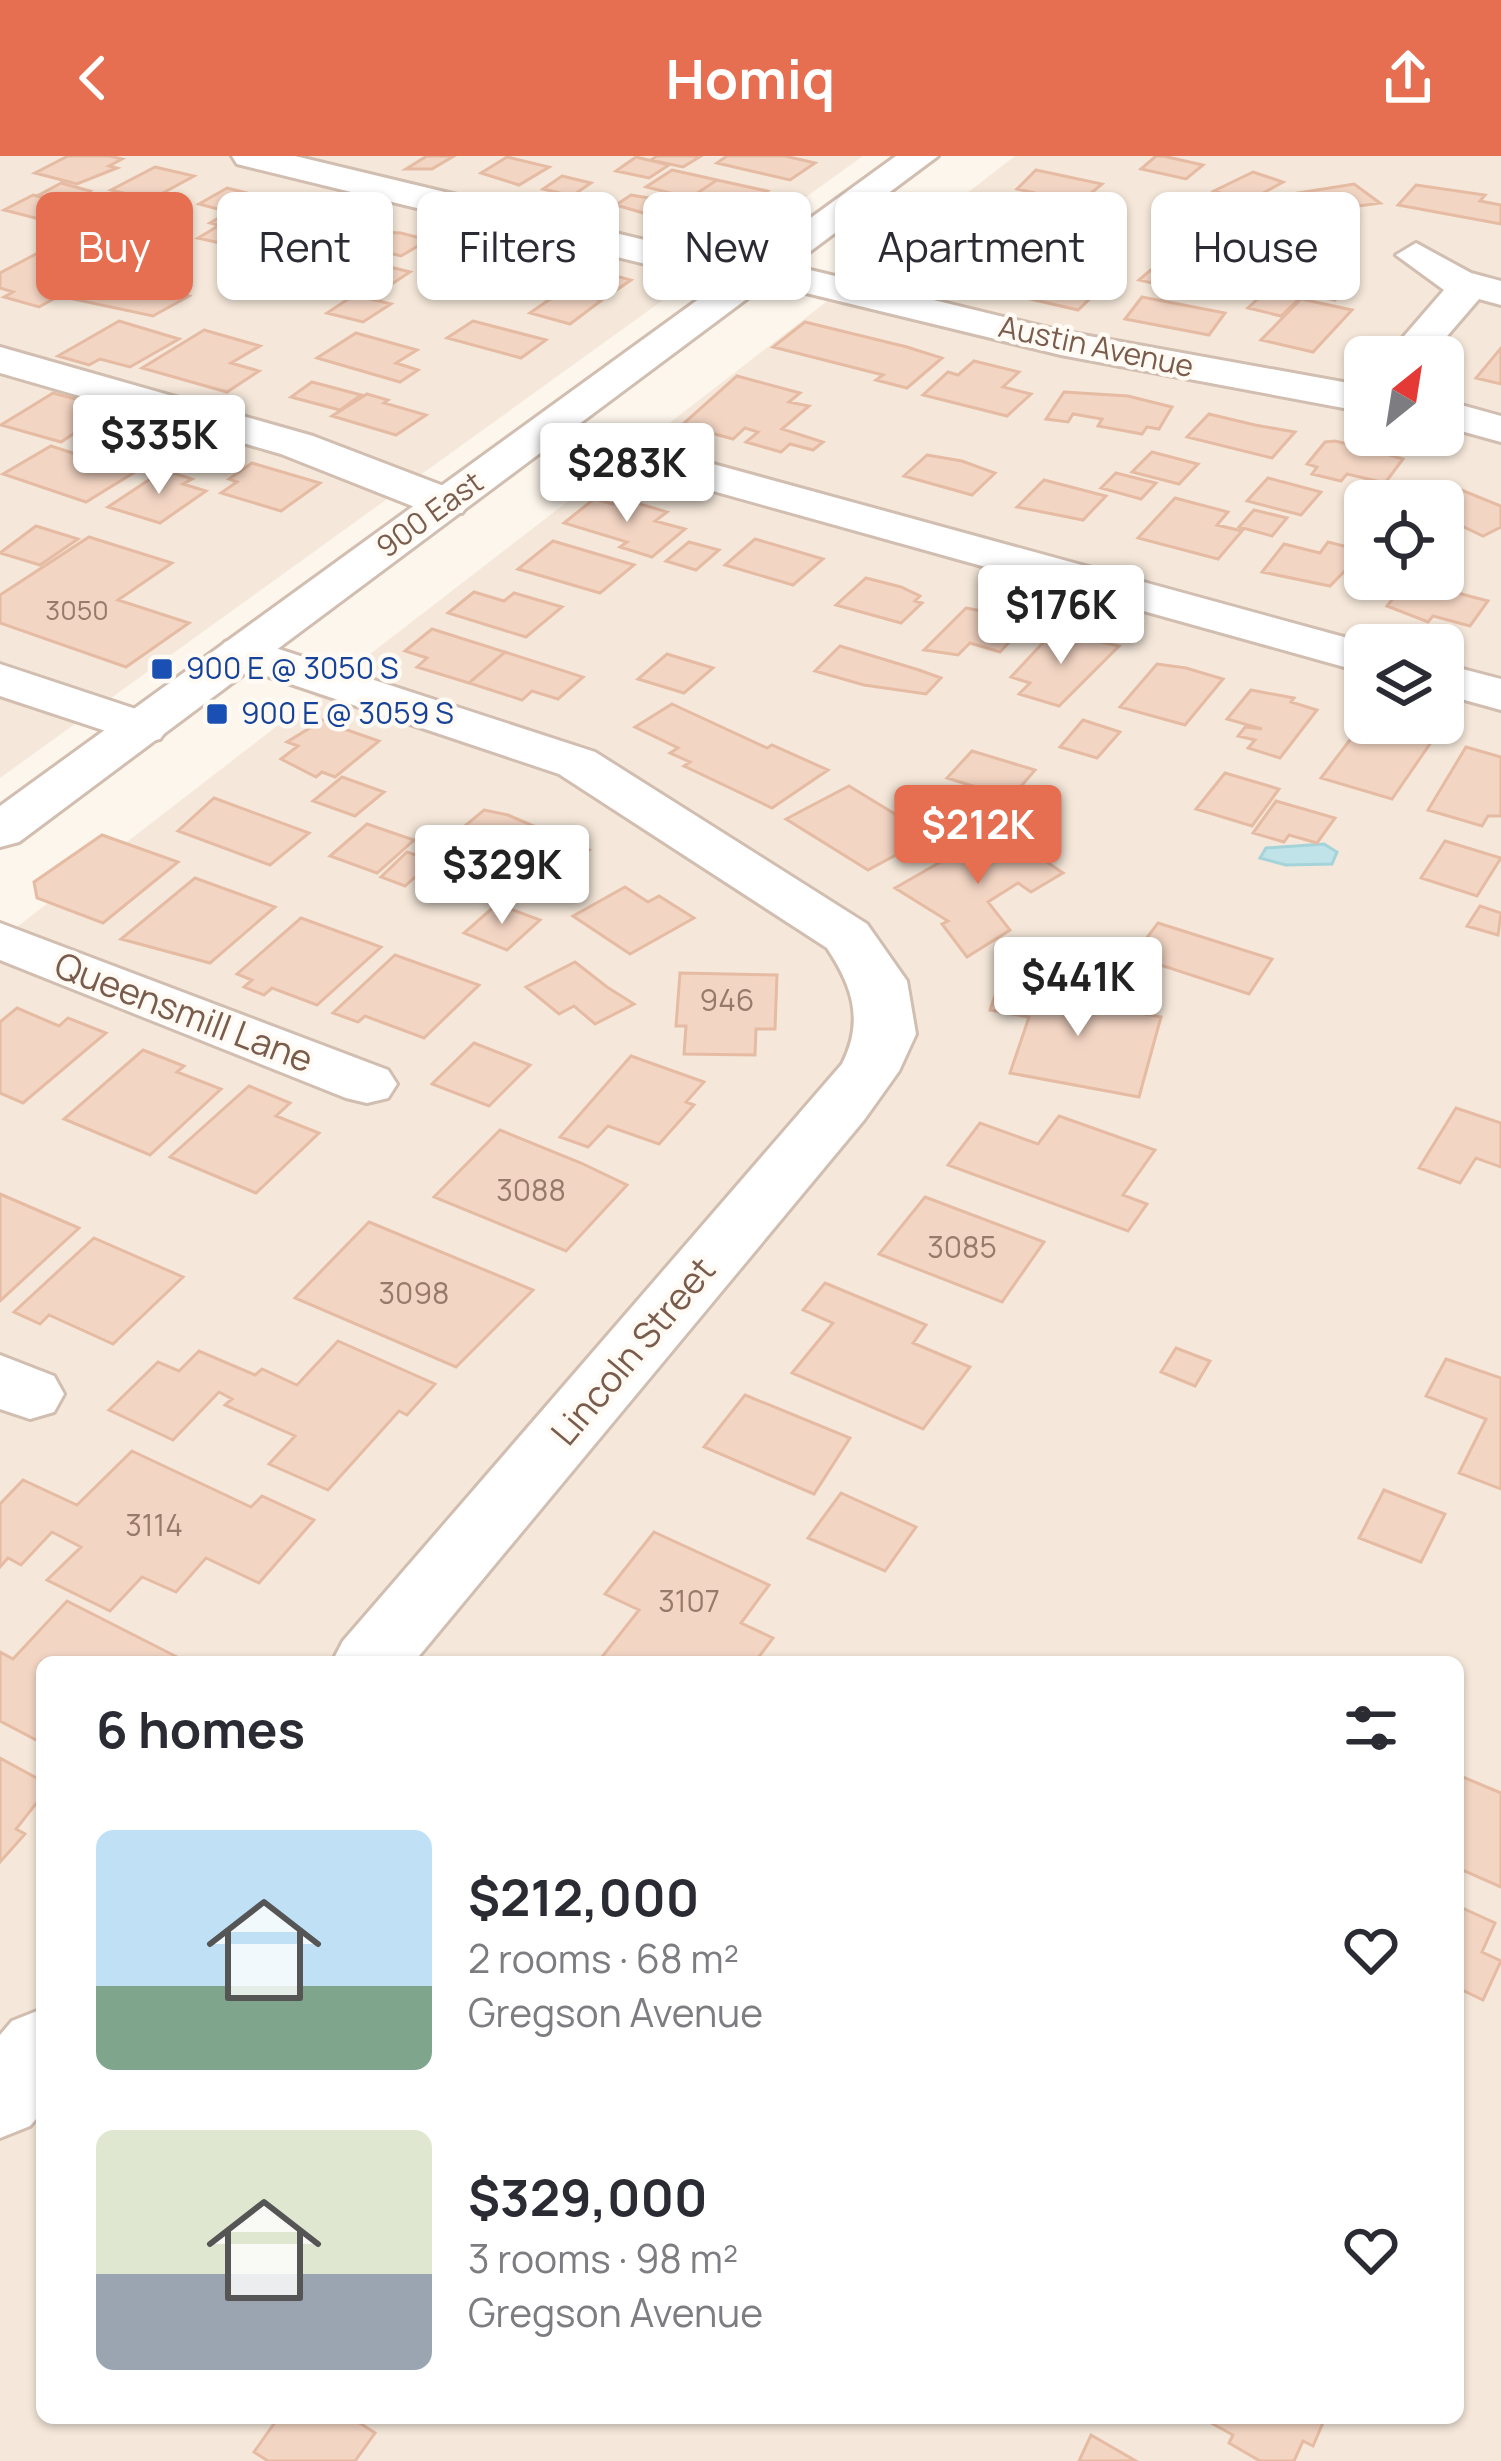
<!DOCTYPE html>
<html lang="en">
<head>
<meta charset="utf-8">
<style>
  :root { --surface:#fff; --page:#f2f2f3; --text:#2b2b33; --muted:#7c7c81; --accent:#e76f51 }
  body { margin:0; font-family:Manrope,sans-serif; background:var(--page); color:var(--text); height:100vh; display:flex; flex-direction:column; font-size:45px; white-space:nowrap }
  * { box-sizing:border-box; margin:0 }
  p { font-size:39px; color:var(--muted) }
  .icon { flex:none; width:66px; height:66px; fill:none; stroke:currentColor; stroke-width:2; stroke-linecap:round; stroke-linejoin:round }
  .map { position:relative; flex:1; overflow:hidden }
  .sheet { position:absolute; left:36px; top:1500px; width:1428px; height:768px; display:flex; flex-direction:column; background:var(--surface); border-radius:18px; box-shadow:0 3px 9px #0004 }
  .sheet>* { flex:none }
  .top-card { position:absolute; left:36px; top:36px; width:1431px; height:108px; display:flex; gap:24px }
  .needle { width:78px; rotate:30deg }
  .fabs { position:absolute; left:1344px; top:180px; display:grid; gap:24px }
  .fabs a { display:grid; place-items:center; width:120px; height:120px; border-radius:18px; background:var(--surface); box-shadow:0 3px 9px #0004; font-size:60px }
  .price { position:absolute; translate:-50% -102px; padding:0 27px; border-radius:12px; background:#fff; color:#222; font-size:39px; line-height:78px; filter:drop-shadow(0 3px 6px #0008) }
  .price::after { content:''; position:absolute; left:50%; top:72px; width:36px; height:27px; margin-left:-18px; background:inherit; clip-path:polygon(0 0,100% 0,50% 100%) }
  .price.active { background:var(--accent); color:#fff }
  ul { padding:0; list-style:none }
  li { display:flex; align-items:center; gap:36px; height:300px; padding:0 60px }
  li span { display:grid; place-items:center; flex:none; width:336px; height:240px; border-radius:18px; color:#555 }
  li>.icon { margin-inline-start:auto }
  span .icon { width:144px; height:144px; fill:#fffc; stroke-width:1 }
  li b { font-size:51px }
  h2 { display:flex; justify-content:space-between; align-items:center; height:144px; padding:0 60px; font-size:51px }
  .pill { padding:0 42px; border-radius:18px; background:var(--surface); box-shadow:0 3px 9px #0004; font-size:42px; line-height:108px }
  .pill.active { background:var(--accent); color:#fff }
  header { display:flex; justify-content:space-between; align-items:center; height:156px; padding:0 60px; background:var(--accent); color:#fff; font-size:54px; font-weight:700 }
  .map>svg:first-child { display:block }
  .residential { fill:#f5e8da; fill-rule:evenodd }
  .water { fill:#bfe3e8; stroke:#a5d3da; stroke-width:3 }
  .building { fill:#f3d5c3; stroke:#e6bba3; stroke-width:3 }
  .lines { fill:none; stroke-linecap:round; stroke-linejoin:round }
  .minor-casing { stroke:#d1beb0; stroke-width:6 }
  .tertiary-casing { stroke:#d1beb0; stroke-width:6 }
  .minor { fill:#fff; fill-rule:evenodd }
  .tertiary { fill:#fff; fill-rule:evenodd }
  .transit-dot { fill:#1a4fb4; stroke:#fffaf3; stroke-width:4.5 }
  .labels { text-anchor:middle; stroke-width:9; stroke-linejoin:round; paint-order:stroke }
  .far-number-label { font-size:27px; fill:#987a6a }
  .far-street-label { font-size:30px; fill:#7a5c4d; stroke:#fffaf3 }
  .far-transit-label { font-size:30px; fill:#164399; stroke:#fffaf3; text-anchor:start }
  .number-label { font-size:30px; fill:#987a6a }
  .street-label { font-size:36px; fill:#7a5c4d; stroke:#fffaf3 }
</style>
</head>
<body>
<header><svg class="icon" aria-label="back" viewBox="0 0 24 24"><path d="M15 5l-7 7 7 7"/></svg>Homiq<svg class="icon" aria-label="share" viewBox="0 0 24 24"><path d="M12 15V3M7 8l5-5 5 5M5 13v7h14v-7"/></svg></header>
<div class="map">
<svg width="1501" height="2305" viewBox="0 0 1501 2305">
  <rect width="100%" height="100%" fill="#fdf6ec"/>
  <path class="residential" d="M0,0H863L0,622Z
    M1015,0H1501V2305H0V784ZM1365,201H1443V279H1365ZM1365,345H1443V423H1365ZM1365,489H1443V567H1365ZM42,1506H1458V2262H42Z"/>
  <path class="water" d="M1324,688L1337,696L1332,708L1286,709L1260,702L1266,692Z"/>
  <path class="building" d="M68,0H110L122,3L109,10L117,12L77,28L35,17Z
    M427,0H454L432,13H406Z
    M657,0H701L683,11L651,4Z
    M727,0H785L815,7L790,24L717,7Z
    M1156,0H1163L1203,9L1186,23L1141,13Z
    M507,1L549,11L519,29L481,17Z
    M636,1L669,9L649,22L616,15Z
    M155,11L194,20L150,44L111,34Z
    M672,14L717,24L690,42L646,31Z
    M1036,14L1102,28L1084,43L1070,45L1017,33Z
    M1253,16L1283,26L1247,46L1214,35Z
    M562,20L591,27L572,40L543,33Z
    M717,24L767,35L735,52L690,42Z
    M61,27L90,35L69,47L39,39Z
    M1354,28L1380,47L1316,56L1292,38Z
    M1416,29L1485,39L1480,45L1501,49V68L1398,49Z
    M227,32L270,43L261,49L279,53L241,75L210,67L229,56L199,48Z
    M33,39L68,48L39,63L4,54Z
    M631,39L649,42L669,46L650,59L616,49Z
    M1212,39L1248,47L1235,60L1198,52Z
    M969,46L1044,63L1028,76L952,59Z
    M310,47L355,63L307,84L264,73Z
    M671,52L729,67L734,69L721,78L705,75L692,82L647,68Z
    M952,59L1028,76L1011,90L935,72Z
    M1251,61L1299,72L1274,101L1221,90Z
    M218,70L244,77L224,88L198,82Z
    M379,76L401,77L428,84L401,100L357,89Z
    M288,85L330,96L294,118L273,113L286,105L264,99Z
    M912,87L977,102L965,112L900,97Z
    M473,88L514,94L501,103L517,107L492,123L439,110Z
    M1056,89L1098,98L1081,115L1039,105Z
    M992,96L1030,104L1013,119L975,110Z
    M900,97L965,112L953,122L888,107Z
    M36,98L102,116L39,151L4,141L13,136L0,132V117Z
    M527,108L564,118L542,132L505,123Z
    M365,109L386,110L410,116L389,130L348,119Z
    M1154,111L1214,124L1200,138L1139,124Z
    M593,114L631,124L602,144L549,131L565,120L579,123Z
    M114,118L189,140L153,160L68,142Z
    M1040,120L1100,133L1078,154L1017,140Z
    M1323,123L1349,129L1335,144L1308,138Z
    M549,131L602,144L570,168L530,157L556,139L541,136Z
    M1265,136H1286L1302,140L1281,160L1248,152Z
    M354,139L391,148L363,166L327,157Z
    M1142,141L1225,157L1209,179L1125,163Z
    M1301,143L1352,154L1313,196L1261,184Z
    M119,165L179,183L130,211L100,203L89,209L58,200Z
    M473,165L546,184L521,202L447,182Z
    M805,166L907,191L942,202L907,232L876,224L883,219L773,191Z
    M204,174L260,190L231,207L259,215L227,236L142,212Z
    M356,177L417,194L396,207L418,214L400,226L317,202Z
    M1501,192V228L1476,222Z
    M974,205L1019,216L1003,231L1031,238L1007,260L923,239L948,216L958,219Z
    M737,220L800,237L789,246L809,250L782,273L823,286L813,294L790,288L781,296L746,286L758,276L745,272L733,283L682,269Z
    M312,226L361,239L340,254L291,241Z
    M1064,236L1128,240L1172,251L1159,273L1147,271L1142,278L1098,270L1102,263L1073,258L1068,266L1046,263Z
    M53,237L125,256L92,277L79,274L61,286L1,269Z
    M367,238L388,244L384,247L426,259L396,279L332,260Z
    M1209,258L1255,269L1295,276L1272,302L1187,281Z
    M1335,285L1376,295L1403,303L1385,327L1347,318L1341,325L1312,318L1317,311L1307,308L1325,286Z
    M51,290L91,303L106,294L148,308L86,346L3,318Z
    M1152,296L1198,308L1179,328L1132,316Z
    M927,299L962,305L995,317L972,339L904,320Z
    M252,307L320,327L281,355L221,337L237,326L229,323Z
    M164,314L192,323L183,328L206,335L160,367L108,351Z
    M1116,317L1156,327L1141,343L1101,332Z
    M1268,322L1321,336L1301,359L1247,345Z
    M1044,324L1106,340L1083,364L1017,351Z
    M1444,327L1501,350V371L1483,380L1443,361V345L1407,344Z
    M620,342L667,356L655,365L685,373L652,401L620,391L627,386L564,367L594,343L613,348Z
    M1175,342L1228,356L1217,369L1242,375L1218,403L1138,382Z
    M1254,354L1287,362L1272,380L1239,371Z
    M36,370L78,383L40,409L0,397Z
    M89,381L172,407L118,444L189,467L126,511L0,467V439Z
    M755,383L823,403L793,429L725,409Z
    M553,385L634,409L600,437L518,413Z
    M689,386L719,394L696,414L666,405Z
    M1328,386L1364,395L1330,430L1262,416L1284,388L1320,397Z
    M866,422L901,431L920,440L915,445L922,447L901,467L836,449Z
    M1408,424L1488,445L1470,470L1433,460L1428,466L1387,450Z
    M474,436L504,445L514,437L562,451L526,481L448,457Z
    M966,452L992,457L1027,467L1000,496L970,487L958,499L924,494Z
    M432,473L505,496L469,527L417,511L427,502L405,495Z
    M1054,475L1119,490L1059,550L1019,538L1030,527L1011,521Z
    M840,490L919,514L941,522L926,538L864,529L815,515Z
    M505,496L583,521L558,543L532,535L522,544L469,527Z
    M667,498L713,512L684,537L638,523Z
    M1157,508L1186,512L1223,523L1185,569L1120,551Z
    M1251,534L1294,542L1291,546L1317,554L1280,602L1248,592L1255,584L1238,580L1245,571L1262,573L1227,563Z
    M672,548L767,592L772,589L828,614L772,652L684,610L690,606L670,597L678,592L635,571Z
    M328,561L336,564L330,568L379,585L335,621L322,616L316,621L281,603L298,590L287,586Z
    M1083,564L1120,576L1097,602L1060,591Z
    M1365,564L1434,582L1392,643L1321,622Z
    M1466,591L1501,601V660H1488L1482,670L1428,654Z
    M972,595L1035,614L1011,642L947,622Z
    M1225,617L1279,633L1252,670L1196,653Z
    M342,621L384,636L355,660L313,645Z
    M849,630L931,680L868,714L786,663Z
    M960,633L973,641L985,635L1031,667L1017,674L999,662L978,674L934,647Z
    M214,642L309,677L270,709L178,675Z
    M1276,645L1335,662L1317,687L1289,679L1284,686L1253,677Z
    M484,654L508,659L589,694L536,738L506,726L496,736L473,727L482,719L430,699Z
    M367,668L414,684L377,717L330,700Z
    M998,673L1063,717L1031,736L1018,727L988,746L1010,774L967,801L942,768L948,765L895,732Z
    M102,679L178,706L103,767L37,742L34,726Z
    M1445,685L1501,702L1477,740L1421,722Z
    M407,696L433,705L405,730L381,721Z
    M195,722L275,751L210,807L121,783Z
    M625,731L648,746L659,740L694,762L630,798L573,760Z
    M497,748L540,764L507,794L464,777Z
    M1480,750L1501,757L1498,779L1467,770Z
    M301,762L381,791L317,849L272,832L264,839L244,831L252,824L237,818Z
    M1158,767L1272,803L1249,838L1133,800Z
    M395,799L479,829L424,882L365,860L358,866L333,857Z
    M575,806L607,831L634,848L595,868L574,850L559,858L526,831Z
    M680,817L777,819L775,873H756L755,899L684,898L686,870H676Z
    M1002,820L1057,829L1053,841L1161,861L1139,941L1010,917L1029,861L990,854Z
    M17,852L59,870L68,862L106,877L23,947L0,937V866Z
    M474,887L530,909L489,950L432,928Z
    M143,894L184,910L177,916L221,933L150,999L64,963Z
    M631,900L704,926L686,946L694,949L659,988L608,970L588,991L560,981Z
    M249,930L290,947L276,960L319,977L256,1037L170,1001Z
    M1456,952L1501,967V1011L1476,1002L1460,1027L1419,1012Z
    M1059,960L1155,994L1123,1039L1147,1048L1128,1075L948,1009L980,967L1038,988Z
    M500,974L581,1007L627,1029L566,1095L434,1041Z
    M0,1038L79,1072L0,1145Z
    M925,1041L1044,1086L1002,1146L879,1098Z
    M369,1066L533,1134L456,1211L295,1142Z
    M94,1082L183,1121L113,1188L49,1159L40,1168L14,1156Z
    M825,1127L926,1169L913,1187L970,1211L923,1273L792,1217L833,1167L803,1154Z
    M338,1185L435,1228L407,1259L399,1255L328,1334L269,1308L295,1280L225,1249L232,1243L219,1236L173,1284L109,1254L158,1206L179,1215L199,1195L255,1219L262,1213L297,1229Z
    M1176,1192L1210,1205L1195,1230L1161,1216Z
    M1446,1203L1501,1222V1333L1459,1317L1486,1263L1426,1240Z
    M745,1239L850,1282L814,1338L704,1291Z
    M132,1295L251,1351L262,1340L314,1364L259,1427L206,1402L176,1436L142,1421L110,1455L47,1424L81,1391L52,1376L21,1409L8,1402L0,1411V1348L23,1324L77,1349Z
    M1384,1334L1445,1358L1421,1406L1359,1382Z
    M841,1337L916,1371L885,1415L808,1382Z
    M654,1376L769,1429L741,1467L773,1482L755,1506H598L639,1454L605,1438Z
    M67,1445L183,1504L42,1506V1587L0,1565V1496L13,1503Z
    M0,1602L42,1625V1640L16,1673L25,1678L0,1706Z
    M1458,1619L1501,1637V1731L1458,1712Z
    M1458,1750L1495,1767L1482,1796L1501,1805L1483,1844L1462,1834L1458,1841Z
    M278,2262H352L375,2277L355,2305H268L254,2296Z
    M1202,2262H1325L1313,2290L1303,2285L1294,2305H1260L1229,2287L1233,2279Z
    M1091,2279L1136,2305H1079Z"/>
  <g class="lines">
    <defs>
      <path id="minor" d="M232,0H295L707,99L806,113L1061,175L1365,230V256L1061,199L806,137L707,123L237,8Z
        M1416,87L1471,117L1501,125V149L1479,143L1429,201H1386L1444,134L1396,99Z
        M0,191L313,280L462,337L469,347L462,357H430L281,298L0,217Z
        M1443,244L1501,260V286L1443,270Z
        M545,262L560,266L1373,489H1365V517L1348,512L530,284L523,275L530,266Z
        M242,481L595,596L867,768L907,825L916,878L899,915L864,964L414,1506H332L343,1485L842,908C864,865 853,831 827,792L559,618L225,506L217,496L225,486Z
        M0,508L160,561L168,572L160,583L142,587L0,540Z
        M1443,508L1501,523V554L1443,538Z
        M0,767L388,914L397,928L388,942L367,947L346,942L0,804Z
        M0,1199L54,1220L64,1238L54,1256L30,1263L0,1253Z
        M42,1853V1956L30,1970L0,1982V1879L12,1865Z"/>
      <path id="tertiary" d="M896,0H938L19,686L0,691V650Z"/>
    </defs>
    <use href="#minor" class="minor-casing"/>
    <use href="#tertiary" class="tertiary-casing"/>
    <use href="#minor" class="minor"/>
    <use href="#tertiary" class="tertiary"/>
  </g>
  <g class="transit-dot">
    <rect x="150" y="501" width="24" height="24" rx="6"/>
    <rect x="205" y="546" width="24" height="24" rx="6"/>
  </g>
  <g class="labels">
    <g class="far-number-label">
      <text x="77" y="464">3050</text>
    </g>
    <g class="far-street-label">
      <text transform="translate(1096 191) rotate(12)" y="10">Austin Avenue</text>
      <text transform="translate(430 359) rotate(-36)" y="10">900 East</text>
    </g>
    <g class="far-transit-label">
      <text x="186" y="523">900 E @ 3050 S</text>
      <text x="241" y="568">900 E @ 3059 S</text>
    </g>
    <g class="number-label">
      <text x="727" y="855">946</text>
      <text x="531" y="1045">3088</text>
      <text x="962" y="1102">3085</text>
      <text x="414" y="1148">3098</text>
      <text x="154" y="1380">3114</text>
      <text x="689" y="1456">3107</text>
    </g>
    <g class="street-label">
      <text transform="translate(184 856) rotate(21)" y="13">Queensmill Lane</text>
      <text transform="translate(633 1195) rotate(-50)" y="13">Lincoln Street</text>
    </g>
  </g>
</svg>
<div class="fabs">
<a><svg class="needle" viewBox="-14 -14 28 28"><path d="M0-13l5 13h-10z" fill="#e53935"/><path d="M0 13l5-13h-10z" fill="#7c7c81"/></svg></a>
<a><svg class="icon" aria-label="locate" viewBox="0 0 24 24"><circle cx="12" cy="12" r="6"/><path d="M12 2v4M12 18v4M2 12h4M18 12h4"/></svg></a>
<a><svg class="icon" aria-label="layers" viewBox="0 0 24 24"><path d="M12 4l9 5-9 5-9-5zM3 14l9 5 9-5"/></svg></a>
</div>
<b class="price" style="left:159px;top:341px">$335K</b>
<b class="price" style="left:627px;top:369px">$283K</b>
<b class="price" style="left:1061px;top:511px">$176K</b>
<b class="price active" style="left:978px;top:731px">$212K</b>
<b class="price" style="left:502px;top:771px">$329K</b>
<b class="price" style="left:1078px;top:883px">$441K</b>
<div class="top-card">
<a class="pill active">Buy</a>
<a class="pill">Rent</a>
<a class="pill">Filters</a>
<a class="pill">New</a>
<a class="pill">Apartment</a>
<a class="pill">House</a>
</div>
<section class="sheet">
<h2>6 homes<svg class="icon" aria-label="filters" viewBox="0 0 24 24"><path d="M4 7h16M4 17h16"/><circle cx="9" cy="7" r="2"/><circle cx="15" cy="17" r="2"/></svg></h2>
<ul>
<li><span style="background:linear-gradient(#bfe0f5 65%,#7fa58c 0)"><svg class="icon" aria-label="home" viewBox="0 0 24 24"><path d="M3 11l9-7 9 7M6 9v11h12V9"/></svg></span><div><b>$212,000</b><p>2 rooms · 68 m²</p><p>Gregson Avenue</p></div><svg class="icon" aria-label="heart" viewBox="0 0 24 24"><path d="M12 20l-8-8c-3-5 5-10 8-4 3-6 11-1 8 4z"/></svg></li>
<li><span style="background:linear-gradient(#dfe7d0 60%,#9aa5b1 0)"><svg class="icon" aria-label="home" viewBox="0 0 24 24"><path d="M3 11l9-7 9 7M6 9v11h12V9"/></svg></span><div><b>$329,000</b><p>3 rooms · 98 m²</p><p>Gregson Avenue</p></div><svg class="icon" aria-label="heart" viewBox="0 0 24 24"><path d="M12 20l-8-8c-3-5 5-10 8-4 3-6 11-1 8 4z"/></svg></li>
</ul>
</section>
</div>
</body>
</html>
